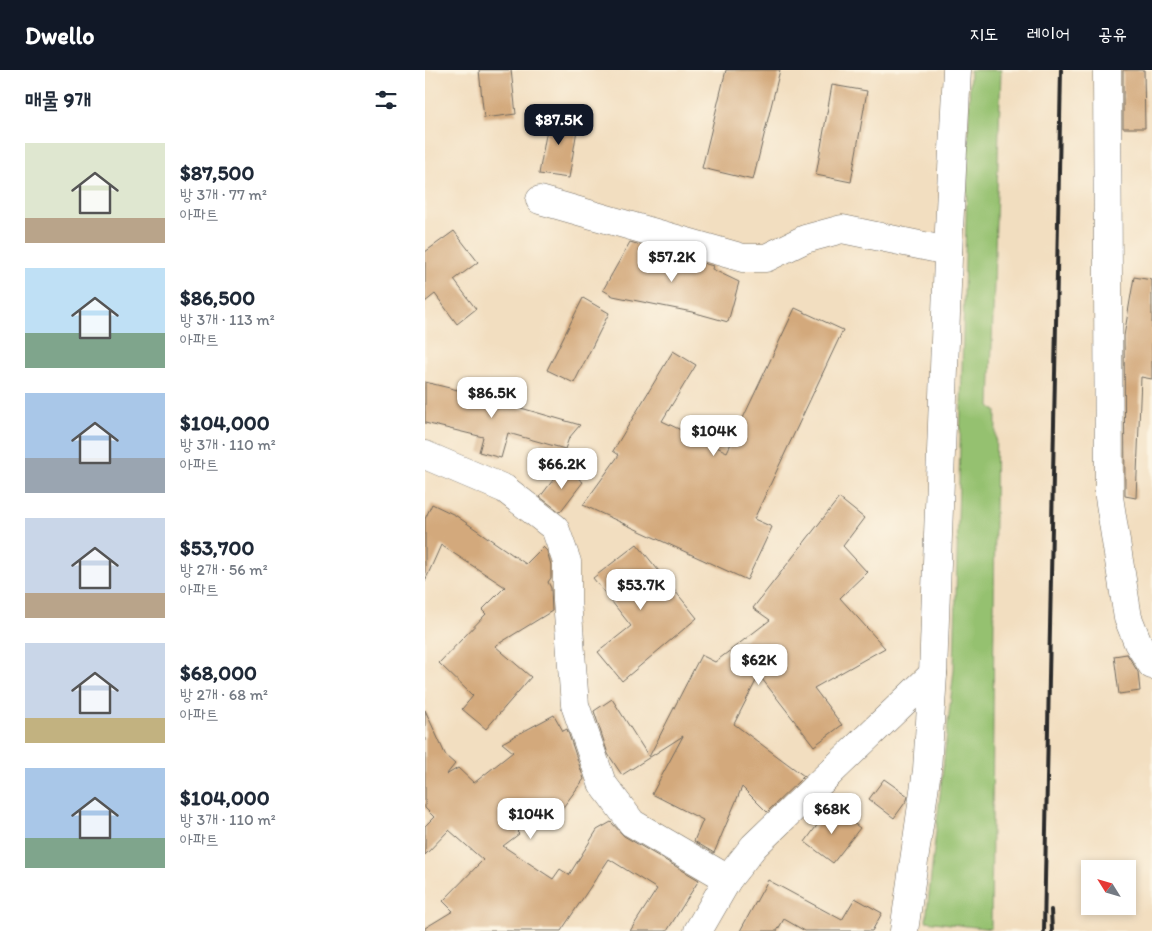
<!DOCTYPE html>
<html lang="ko">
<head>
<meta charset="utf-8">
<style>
  :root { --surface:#fff; --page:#f6f6f7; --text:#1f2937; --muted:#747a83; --accent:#111827 }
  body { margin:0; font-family:Itim,"Poor Story",sans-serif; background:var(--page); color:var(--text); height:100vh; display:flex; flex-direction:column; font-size:19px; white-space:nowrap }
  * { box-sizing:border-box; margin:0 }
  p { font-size:16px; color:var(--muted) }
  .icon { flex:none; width:28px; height:28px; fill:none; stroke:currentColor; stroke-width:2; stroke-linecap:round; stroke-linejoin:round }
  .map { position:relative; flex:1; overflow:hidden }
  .sheet { display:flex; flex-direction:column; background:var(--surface); width:425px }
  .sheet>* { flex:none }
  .needle { width:32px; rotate:307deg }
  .controls { position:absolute; left:656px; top:790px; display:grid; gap:10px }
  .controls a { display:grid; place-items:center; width:55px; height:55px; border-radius:0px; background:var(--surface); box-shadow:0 2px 8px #0003; font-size:25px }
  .price { position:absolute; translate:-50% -42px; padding:0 11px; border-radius:10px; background:#fff; color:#222; font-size:16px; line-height:32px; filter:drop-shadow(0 1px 2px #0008) }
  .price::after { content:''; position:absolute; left:50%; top:30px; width:15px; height:11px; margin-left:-8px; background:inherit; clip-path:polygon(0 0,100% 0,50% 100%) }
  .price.selected { background:var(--accent); color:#fff }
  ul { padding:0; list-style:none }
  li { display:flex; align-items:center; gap:15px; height:125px; padding:0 25px }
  li span { display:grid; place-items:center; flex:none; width:140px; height:100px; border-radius:0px; color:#555 }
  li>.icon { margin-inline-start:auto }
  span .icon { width:60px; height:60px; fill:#fffc; stroke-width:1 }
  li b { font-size:21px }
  h2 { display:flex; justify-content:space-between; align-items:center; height:60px; padding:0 25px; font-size:21px }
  header { display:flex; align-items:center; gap:30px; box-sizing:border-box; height:70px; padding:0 25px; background:var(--accent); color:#fff }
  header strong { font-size:24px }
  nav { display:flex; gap:28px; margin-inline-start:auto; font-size:18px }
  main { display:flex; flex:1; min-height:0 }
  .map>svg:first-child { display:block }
  .green { fill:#95c16f; stroke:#60764d }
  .building { fill:#d3a97c }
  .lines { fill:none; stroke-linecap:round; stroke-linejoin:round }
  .minor-casing { stroke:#716a5f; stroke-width:29 }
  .tertiary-casing { stroke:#716a5f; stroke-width:29 }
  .primary-casing { stroke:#716a5f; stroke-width:29 }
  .minor { stroke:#fff; stroke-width:28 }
  .tertiary { stroke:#fff; stroke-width:28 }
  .primary { stroke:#fff; stroke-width:28 }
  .rail { stroke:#2b2b2b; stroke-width:4 }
</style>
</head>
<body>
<header>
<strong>Dwello</strong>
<nav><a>지도</a><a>레이어</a><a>공유</a></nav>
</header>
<main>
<section class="sheet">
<h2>매물 9개<svg class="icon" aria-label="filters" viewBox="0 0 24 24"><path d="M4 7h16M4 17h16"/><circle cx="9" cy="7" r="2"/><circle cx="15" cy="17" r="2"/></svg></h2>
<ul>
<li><span style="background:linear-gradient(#dfe7d0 75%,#b9a48a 0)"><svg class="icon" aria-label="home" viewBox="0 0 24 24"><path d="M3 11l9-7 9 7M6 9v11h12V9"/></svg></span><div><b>$87,500</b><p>방 3개 · 77 m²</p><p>아파트</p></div></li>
<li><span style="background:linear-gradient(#bfe0f5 65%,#7fa58c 0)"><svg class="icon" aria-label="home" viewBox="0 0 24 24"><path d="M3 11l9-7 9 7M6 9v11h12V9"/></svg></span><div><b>$86,500</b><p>방 3개 · 113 m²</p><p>아파트</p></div></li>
<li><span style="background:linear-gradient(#a9c7e8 65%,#9aa5b1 0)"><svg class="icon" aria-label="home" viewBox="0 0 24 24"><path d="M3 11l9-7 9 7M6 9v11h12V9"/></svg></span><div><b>$104,000</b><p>방 3개 · 110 m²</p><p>아파트</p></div></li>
<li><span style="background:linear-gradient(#c9d6e8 75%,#b9a48a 0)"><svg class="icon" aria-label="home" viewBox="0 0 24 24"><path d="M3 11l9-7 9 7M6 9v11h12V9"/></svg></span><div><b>$53,700</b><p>방 2개 · 56 m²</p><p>아파트</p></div></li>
<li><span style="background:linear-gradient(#c9d6e8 75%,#c2b280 0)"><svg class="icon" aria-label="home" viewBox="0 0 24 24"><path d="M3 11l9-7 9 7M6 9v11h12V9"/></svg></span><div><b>$68,000</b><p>방 2개 · 68 m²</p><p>아파트</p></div></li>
<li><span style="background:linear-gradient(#a9c7e8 70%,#7fa58c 0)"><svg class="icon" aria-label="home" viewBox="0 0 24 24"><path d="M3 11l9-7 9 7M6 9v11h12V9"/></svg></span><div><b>$104,000</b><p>방 3개 · 110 m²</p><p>아파트</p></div></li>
</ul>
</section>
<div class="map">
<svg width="727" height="861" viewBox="0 0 727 861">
  <rect width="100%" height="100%" fill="#fcf5e5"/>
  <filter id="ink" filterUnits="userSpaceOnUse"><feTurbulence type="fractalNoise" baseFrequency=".02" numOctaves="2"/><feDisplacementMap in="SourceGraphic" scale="10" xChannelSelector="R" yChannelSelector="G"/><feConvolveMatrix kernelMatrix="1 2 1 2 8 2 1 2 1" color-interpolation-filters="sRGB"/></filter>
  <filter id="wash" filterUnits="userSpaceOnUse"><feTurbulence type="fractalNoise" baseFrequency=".0096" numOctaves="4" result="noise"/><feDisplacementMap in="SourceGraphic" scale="20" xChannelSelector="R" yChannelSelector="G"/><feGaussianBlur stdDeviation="1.12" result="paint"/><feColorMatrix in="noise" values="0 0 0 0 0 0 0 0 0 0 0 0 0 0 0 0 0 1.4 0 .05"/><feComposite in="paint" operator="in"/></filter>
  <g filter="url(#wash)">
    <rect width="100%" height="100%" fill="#f2dec0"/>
    <path class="green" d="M545,0H576L565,336L571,341L566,859L501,851L529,599Z"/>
    <g id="blocks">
      <path class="building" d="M54,0H86L91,44L59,48Z
        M301,0H355L328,110L277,98Z
        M698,0H719L720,58H698Z
        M407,15L442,21L426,112L391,105Z
        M125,42L154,48L144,108L114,104Z
        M29,161L53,192L29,210L51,239L32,254L10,224L0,232V182Z
        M205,172L288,196L287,199L314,212L303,252L267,242L188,226L178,220Z
        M709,207L727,210V309L716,307L711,428L700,426L699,266Z
        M158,228L184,243L149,313L122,300Z
        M370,238L418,260L329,449L347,457L322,510L158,435L194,385L188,381L248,281L271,295L237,351L302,382Z
        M0,312L90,334L89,336L155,355L144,368L140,379L83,363L76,388L54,382L58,367L0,353Z
        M138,397L158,412L135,442L115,427Z
        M414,428L439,448L418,476L442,502L415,528L460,578L389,618L417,655L389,676L334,605L309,654L379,706L342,742L317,717L289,783L269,771L278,750L227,724L258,666L197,705L183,684L169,641L187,629L224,687L276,585L290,592L345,550L328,538Z
        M7,434L30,445L101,494L118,477L122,481L126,495V508L123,512L126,518L127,541L70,576L106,607L61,659L37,639L48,626L14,593L61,544L57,540L80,517L16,475L0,511V449Z
        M212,474L272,548L197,611L173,582L206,556L168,508Z
        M702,584L713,602L715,621L694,624L689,586Z
        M0,640L21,686L30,694L21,705L33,698L49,713L88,682L77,673L129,645L138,661L142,659L159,709L133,744L120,734L92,762L94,764L78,776L128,809L135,799L144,805L172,760L186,752L199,766L274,810L242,861H205L232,819L184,789L136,861H0V858L28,841L18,831L58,790L24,760L0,785V756L9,747L0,738Z
        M459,709L483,726L482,730L469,748L444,729Z
        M406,736L435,758L408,793L380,772Z
        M343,810L417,850L430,828L457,843L447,861H380L359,849L352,861H315Z"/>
    </g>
  </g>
  <g filter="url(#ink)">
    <use href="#blocks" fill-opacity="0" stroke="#716a5f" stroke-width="1"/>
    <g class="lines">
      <defs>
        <path id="minor" d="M682,0L684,427L703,548L713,573L727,595
          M115,130L318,188H341L380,169L417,159L523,181
          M0,385L80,419L130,458L142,492V531L150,635L177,713L207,753L303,809"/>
        <path id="tertiary" d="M273,861L303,809L329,776L508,604"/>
        <path id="primary" d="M479,861L502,700L508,604L524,160L532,0"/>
      </defs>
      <use href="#minor" class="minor-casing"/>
      <use href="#tertiary" class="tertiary-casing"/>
      <use href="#primary" class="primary-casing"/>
      <use href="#minor" class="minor"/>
      <use href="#tertiary" class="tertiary"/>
      <use href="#primary" class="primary"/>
      <path class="rail" d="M626,840L627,861
        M619,861L636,0"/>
    </g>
  </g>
</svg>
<div class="controls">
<a><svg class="needle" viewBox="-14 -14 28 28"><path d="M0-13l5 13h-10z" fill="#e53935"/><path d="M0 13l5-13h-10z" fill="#747a83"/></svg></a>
</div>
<b class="price selected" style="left:134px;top:76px">$87.5K</b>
<b class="price" style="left:247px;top:213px">$57.2K</b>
<b class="price" style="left:67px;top:349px">$86.5K</b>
<b class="price" style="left:289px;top:387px">$104K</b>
<b class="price" style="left:137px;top:420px">$66.2K</b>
<b class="price" style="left:216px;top:541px">$53.7K</b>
<b class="price" style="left:334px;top:616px">$62K</b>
<b class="price" style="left:407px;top:765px">$68K</b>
<b class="price" style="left:106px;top:770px">$104K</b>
</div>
</main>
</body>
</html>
